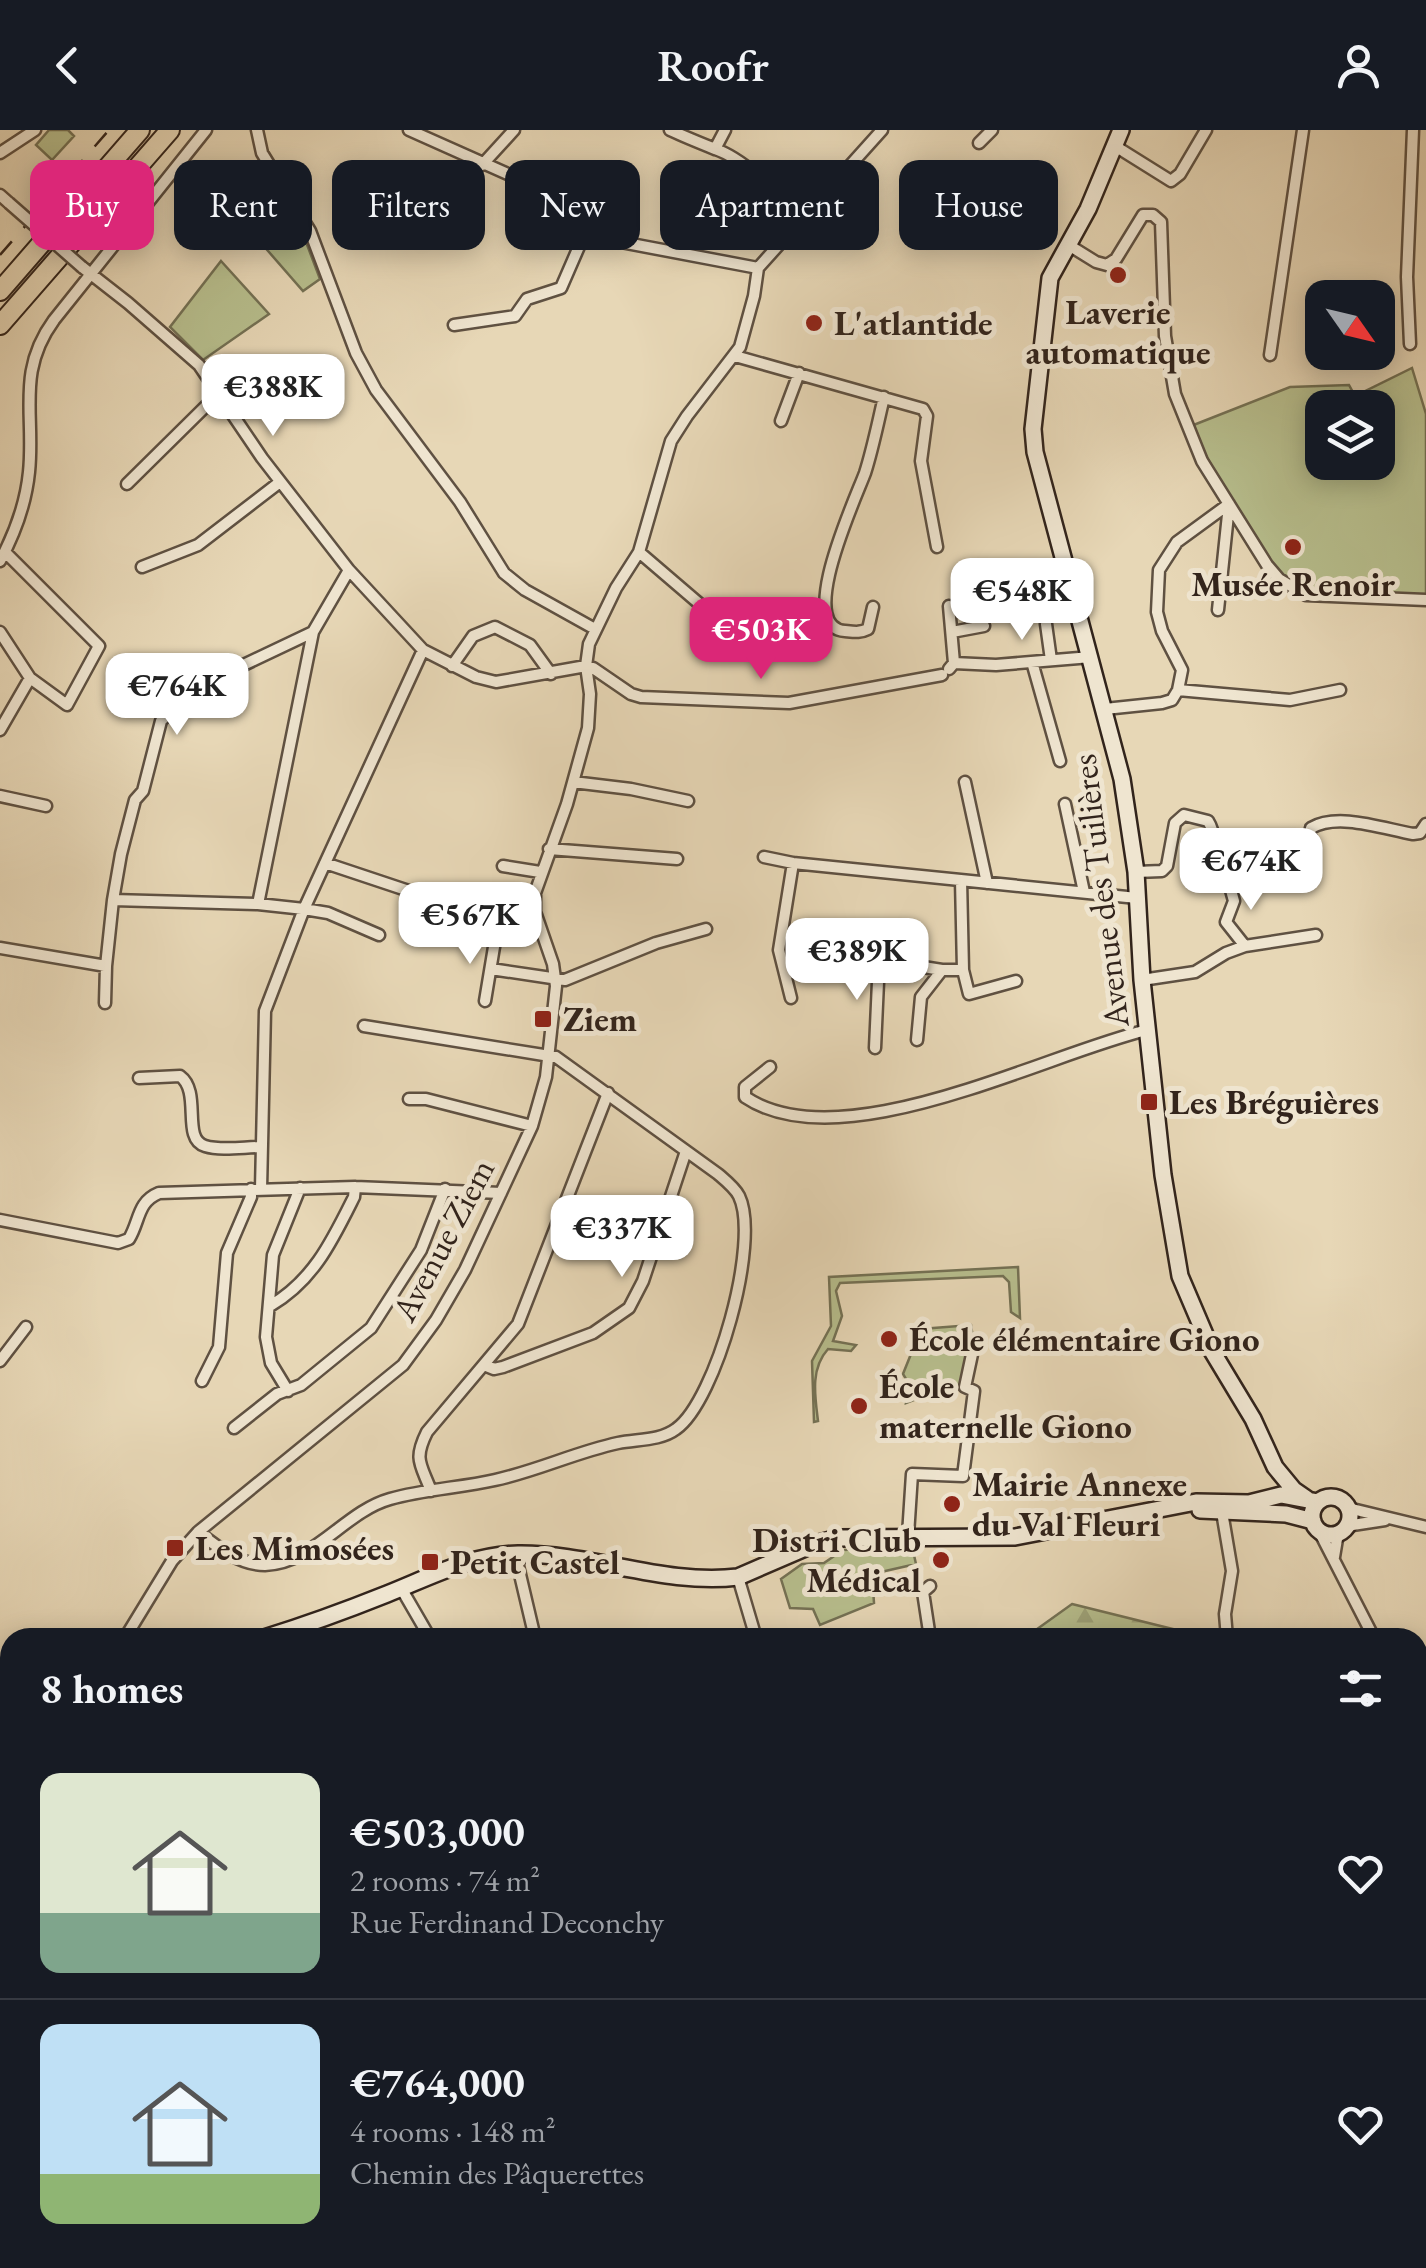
<!DOCTYPE html>
<html lang="en">
<head>
<meta charset="utf-8">
<style>
  :root { --surface:#171b24; --page:#242831; --text:#f1f3f6; --muted:#9ea1a6; --line:#363941; --accent:#db2777 }
  body { margin:0; font-family:"EB Garamond",serif; background:var(--page); color:var(--text); height:100vh; display:flex; flex-direction:column; font-size:38px; white-space:nowrap }
  * { box-sizing:border-box; margin:0 }
  p { font-size:32px; color:var(--muted) }
  .icon { flex:none; width:55px; height:55px; fill:none; stroke:currentColor; stroke-width:2; stroke-linecap:round; stroke-linejoin:round }
  .map { position:relative; flex:1; overflow:hidden }
  .drawer { position:absolute; left:0px; top:1498px; width:1428px; height:642px; display:flex; flex-direction:column; background:var(--surface); border-radius:30px 30px 0 0; box-shadow:0 5px 25px #0003 }
  .drawer>* { flex:none }
  .guide { position:absolute; left:30px; top:30px; width:1368px; height:90px; display:flex; gap:20px }
  .needle { width:65px; rotate:124deg }
  .fabs { position:absolute; left:1305px; top:150px; display:grid; gap:20px }
  .fabs a { display:grid; place-items:center; width:90px; height:90px; border-radius:20px; background:var(--surface); box-shadow:0 5px 25px #0003; font-size:50px }
  .price { position:absolute; translate:-50% -85px; padding:0 22px; border-radius:20px; background:#fff; color:#222; font-size:32px; line-height:65px; filter:drop-shadow(0 2px 5px #0008) }
  .price::after { content:''; position:absolute; left:50%; top:60px; width:30px; height:22px; margin-left:-15px; background:inherit; clip-path:polygon(0 0,100% 0,50% 100%) }
  .price.active { background:var(--accent); color:#fff }
  ul { padding:0; list-style:none }
  li { display:flex; align-items:center; gap:30px; height:250px; padding:0 40px }
  li+li { border-top:2px solid var(--line) }
  li span { display:grid; place-items:center; flex:none; width:280px; height:200px; border-radius:20px; color:#555 }
  li>.icon { margin-inline-start:auto }
  span .icon { width:120px; height:120px; fill:#fffc; stroke-width:1 }
  li b { font-size:42px }
  h2 { display:flex; justify-content:space-between; align-items:center; height:120px; padding:0 40px; font-size:42px }
  .pill { padding:0 35px; border-radius:20px; background:var(--surface); box-shadow:0 5px 25px #0003; font-size:35px; line-height:90px }
  .pill.active { background:var(--accent); color:#fff }
  header { display:flex; justify-content:space-between; align-items:center; height:130px; padding:0 40px; background:var(--surface); font-size:45px; font-weight:600 }
  .map>svg:first-child { display:block }
  .green { fill:#b7be8d; stroke:#747154; stroke-width:2.5; fill-rule:evenodd }
  .forest { fill:url(#forest-firs); stroke:#747154; stroke-width:2.5 }
  .lines { fill:none; stroke-linecap:round; stroke-linejoin:round }
  .street-casing { stroke:#5f5142; stroke-width:15 }
  .secondary-casing { stroke:#32241c; stroke-width:20 }
  .highway-casing { stroke:#32241c; stroke-width:22 }
  .street { stroke:#efe5d0; stroke-width:10 }
  .secondary { stroke:#efe5d0; stroke-width:15 }
  .highway { stroke:#e7d7b6; stroke-width:18 }
  .rail { stroke:#32241c; stroke-width:2.5; stroke-dasharray:18 18; stroke-linecap:butt }
  .street-bridge-casing { stroke:#5f5142; stroke-width:15; stroke-linecap:butt }
  .street-bridge { stroke:#efe5d0; stroke-width:10 }
  .poi-dot { fill:#8f2418; stroke:#efe5d0; stroke-width:4 }
  .labels { text-anchor:middle; stroke-width:10; stroke-linejoin:round; paint-order:stroke }
  .poi-label { font-size:35px; font-weight:bold; fill:#32241c; stroke:#efe5d0; text-anchor:start }
  .street-label { font-size:35px; fill:#32241c; stroke:#efe5d0 }
</style>
</head>
<body>
<header><svg class="icon" aria-label="back" viewBox="0 0 24 24"><path d="M15 5l-7 7 7 7"/></svg>Roofr<svg class="icon" aria-label="person" viewBox="0 0 24 24"><circle cx="12" cy="8" r="4"/><path d="M4 21q1-7 8-7t8 7"/></svg></header>
<div class="map">
<svg width="1426" height="2138" viewBox="0 0 1426 2138">
  <defs>
    <pattern id="forest-firs" width="22" height="20" patternUnits="userSpaceOnUse" patternTransform="scale(2.5)"><rect width="22" height="20" fill="#b7be8d"/><path d="M5 1l3.5 6h-7zM16 11l3.5 6h-7z" fill="#9ea379"/></pattern>
  </defs>
  <rect width="100%" height="100%" fill="#e7d7b6"/>
  <filter id="stains"><feTurbulence type="fractalNoise" baseFrequency=".002" numOctaves="4"/><feColorMatrix values="0 0 0 0 .2 0 0 0 0 .09 0 0 0 0 .02 0 0 0 .5 -.17"/></filter>
  <radialGradient id="worn" r=".72"><stop offset=".6" stop-color="#630" stop-opacity="0"/><stop offset="1" stop-color="#630" stop-opacity=".3"/></radialGradient>
  <path class="green" d="M49,0H68L74,6L52,30L36,15Z
    M277,60L303,104L320,149L303,161L248,98Z
    M221,131L269,184L203,230L170,197Z
    M1412,238L1426,284V466C1396,465 1318,471 1294,459C1270,447 1205,325 1191,296L1290,257L1349,255L1355,266ZM1322,278H1378V332H1322Z
    M1018,1137L1020,1188L1011,1182L1009,1152L1003,1146L840,1153L836,1161L842,1186L833,1211L856,1215L851,1221L828,1219C810,1239 815,1266 818,1291L814,1292L812,1231L831,1196L829,1147Z
    M971,1195L974,1215L965,1257L937,1261L906,1273L909,1254L903,1244L921,1199Z
    M912,1416L916,1434L872,1444L874,1473L820,1495L813,1479L790,1478L781,1449L802,1434L824,1433L843,1420Z"/>
  <path class="forest" d="M1072,1474L1205,1507H1026Z
    M1418,1739L1426,1763V2138H1356L1354,2130H1418Z
    M650,2130H750L759,2138H654Z"/>
  <g class="lines">
    <defs>
      <path id="street" d="M257,0L262,23L310,101L356,223L376,260L460,372L504,443L525,460L595,499
        M409,0L528,53L541,62L584,105L758,138
        M670,0C685,7 700,13 715,19C745,29 780,66 803,89
        M979,13L992,0
        M1115,16L1171,51L1180,44L1206,0
        M715,19L725,0
        M0,23L35,0
        M482,35L514,0
        M0,65L9,73
        M1067,114L1096,132L1107,135L1116,129L1143,85H1153L1161,92L1165,206L1175,264L1202,331L1267,435L1279,449L1306,465L1426,470
        M82,137L128,173L199,235L262,328L349,440L423,520L476,547L496,552L586,536L593,538L631,564L641,567L789,573L942,545
        M454,195L515,186L527,169L561,158L584,105
        M1410,214L1407,147L1413,0
        M1270,225L1303,0
        M735,226L923,279L927,286L921,331L937,417
        M781,291L799,243
        M127,354L207,275L221,266
        M639,422L744,512
        M0,431C14,405 26,372 29,342C35,284 16,242 54,190L206,0
        M142,437L198,415L280,352
        M949,476L954,533L949,539
        M873,477L868,499C860,503 855,502 845,501C795,498 855,370 865,343C873,318 878,292 884,267
        M1218,480L1229,375
        M1046,494L1051,530
        M0,502L30,548L67,575L99,516L5,422
        M952,502L984,496
        M1032,532L1060,631
        M954,533L996,535L1091,527
        M452,536L473,506L495,497L530,515L551,544
        M1178,560L1290,570L1340,560
        M1105,579L1162,573L1172,570L1178,560L1182,540L1162,501L1157,482L1159,440L1177,412L1229,374
        M0,600L30,548
        M573,652L631,659L688,671
        M965,652L987,753
        M0,666L46,676
        M1065,674L1084,762
        M549,719L677,729
        M764,727L793,733L1137,768
        M325,733L448,774
        M503,736L540,742
        M1136,742L1162,741L1167,736L1175,693L1184,685L1208,691C1219,708 1211,727 1226,742L1306,731L1311,698C1338,682 1384,699 1413,704L1420,703L1426,694
        M1226,742L1234,771L1226,792L1245,816
        M961,750L963,840L969,864L1016,851
        M113,770L121,724L135,670L143,661L161,591L193,559L313,502
        M258,774L313,502L349,440
        M0,818L106,836L113,770L258,774L304,779L423,520
        M829,822L942,840H963
        M491,839L565,850L656,813L706,799
        M1142,850L1195,842L1226,823L1245,816L1316,805
        M791,868L779,820L793,733
        M485,871L495,811
        M105,873L106,836
        M917,910L921,867L942,840
        M875,918L879,830
        M770,937L745,957V967C841,1032 1045,924 1147,900
        M139,948L180,946C202,962 181,1009 205,1016C221,1021 244,1017 261,1017
        M409,969H426L532,996
        M261,1059L265,881L304,779L328,783L379,805
        M0,1090L118,1113L129,1109C140,1091 137,1072 159,1063L355,1057L501,1063
        M270,1176C314,1150 332,1111 354,1067L355,1057
        M0,1231L26,1197
        M484,1235L494,1239L503,1237L593,1203L629,1178L643,1151L686,1021
        M202,1251L219,1217L227,1123L251,1067V1059
        M288,1261L271,1233L266,1207L273,1125L300,1058
        M234,1298L277,1264L301,1255L371,1198L421,1120L445,1059
        M431,1361C421,1334 413,1330 427,1302L518,1194L608,963
        M1221,1376L1232,1441L1225,1484L1227,1508
        M1348,1378L1426,1397
        M1346,1396L1385,1390
        M1319,1401L1374,1508
        M198,1402C217,1417 240,1435 265,1435C315,1433 344,1382 390,1369C425,1359 460,1358 495,1350C537,1341 576,1322 618,1313C637,1309 660,1311 676,1299C716,1271 761,1111 739,1066C735,1058 725,1050 718,1044L556,927L364,896
        M908,1405L912,1344L963,1346L974,1261L965,1257L974,1215
        M519,1424L518,1436L535,1508
        M1334,1427L1338,1403
        M738,1447L756,1508
        M930,1456L923,1462L930,1508
        M401,1458L430,1508
        M125,1508L172,1431L198,1402L403,1235L436,1190L465,1140L532,996L546,947L556,856L553,834L535,782V763L567,674L588,598L590,564L586,536L589,514L616,458L639,422L671,311L687,286L740,217L754,166L758,138L882,0
        M1418,1530L1426,1533
        M1418,1606L1426,1611
        M0,1704L10,1768
        M1418,1717L1426,1737
        M0,1827L10,1826
        M0,1932L3,1908
        M0,1996L10,2003
        M0,2136L11,2138
        M1115,2138L1133,2130"/>
      <path id="secondary" d="M1121,0L1088,79L1050,148L1033,299L1035,322L1122,649L1136,742L1142,850L1163,1045L1180,1146L1212,1221L1253,1289L1275,1337L1294,1360L1307,1369
        M1312 1386a19 19 0 1 1 38 0a19 19 0 1 1-38 0Z
        M1200,1380L1286,1384L1313,1391
        M264,1508C306,1495 347,1480 387,1464C430,1447 470,1425 518,1424C592,1423 665,1456 738,1447L812,1415L838,1408L1015,1407L1196,1372L1249,1373L1281,1365L1318,1372
        M0,1553L10,1549"/>
      <path id="highway" d="M0,161L140,0
        M0,195L170,0"/>
    </defs>
    <use href="#street" class="street-casing"/>
    <use href="#secondary" class="secondary-casing"/>
    <use href="#highway" class="highway-casing"/>
    <use href="#street" class="street"/>
    <use href="#secondary" class="secondary"/>
    <use href="#highway" class="highway"/>
    <path class="rail" d="M0,125L109,0"/>
    <defs>
      <path id="street-bridge" d="M9,73L82,137"/>
    </defs>
    <use href="#street-bridge" class="street-bridge-casing"/>
    <use href="#street-bridge" class="street-bridge"/>
  </g>
  <g class="poi-dot">
    <circle cx="1118" cy="145" r="10"/>
    <circle cx="814" cy="193" r="10"/>
    <circle cx="1293" cy="417" r="10"/>
    <rect x="533" y="879" width="20" height="20" rx="5"/>
    <rect x="1139" y="962" width="20" height="20" rx="5"/>
    <circle cx="889" cy="1209" r="10"/>
    <circle cx="859" cy="1276" r="10"/>
    <circle cx="952" cy="1374" r="10"/>
    <rect x="165" y="1408" width="20" height="20" rx="5"/>
    <circle cx="941" cy="1430" r="10"/>
    <rect x="420" y="1422" width="20" height="20" rx="5"/>
  </g>
  <g class="labels">
    <g class="poi-label">
      <text x="1118" y="194" text-anchor="middle">Laverie<tspan x="1118" dy="40">automatique</tspan></text>
      <text x="834" y="205">L'atlantide</text>
      <text x="1293" y="466" text-anchor="middle">Musée Renoir</text>
      <text x="563" y="901">Ziem</text>
      <text x="1169" y="984">Les Bréguières</text>
      <text x="909" y="1221">École élémentaire Giono</text>
      <text x="879" y="1268">École<tspan x="879" dy="40">maternelle Giono</tspan></text>
      <text x="972" y="1366">Mairie Annexe<tspan x="972" dy="40">du Val Fleuri</tspan></text>
      <text x="921" y="1422" text-anchor="end">Distri Club<tspan x="921" dy="40">Médical</tspan></text>
      <text x="195" y="1430">Les Mimosées</text>
      <text x="450" y="1444">Petit Castel</text>
    </g>
    <g class="street-label">
      <text transform="translate(1100 761) rotate(-97)" y="12">Avenue des Tuilières</text>
      <text transform="translate(443 1110) rotate(-62)" y="12">Avenue Ziem</text>
    </g>
  </g>
  <rect width="100%" height="100%" filter="url(#stains)"/>
  <rect width="100%" height="100%" fill="url(#worn)"/>
</svg>
<div class="fabs">
<a><svg class="needle" viewBox="-14 -14 28 28"><path d="M0-13l5 13h-10z" fill="#e53935"/><path d="M0 13l5-13h-10z" fill="#9ea1a6"/></svg></a>
<a><svg class="icon" aria-label="layers" viewBox="0 0 24 24"><path d="M12 4l9 5-9 5-9-5zM3 14l9 5 9-5"/></svg></a>
</div>
<b class="price" style="left:273px;top:309px">€388K</b>
<b class="price" style="left:1022px;top:513px">€548K</b>
<b class="price active" style="left:761px;top:552px">€503K</b>
<b class="price" style="left:177px;top:608px">€764K</b>
<b class="price" style="left:1251px;top:783px">€674K</b>
<b class="price" style="left:470px;top:837px">€567K</b>
<b class="price" style="left:857px;top:873px">€389K</b>
<b class="price" style="left:622px;top:1150px">€337K</b>
<div class="guide">
<a class="pill active">Buy</a>
<a class="pill">Rent</a>
<a class="pill">Filters</a>
<a class="pill">New</a>
<a class="pill">Apartment</a>
<a class="pill">House</a>
</div>
<section class="drawer">
<h2>8 homes<svg class="icon" aria-label="filters" viewBox="0 0 24 24"><path d="M4 7h16M4 17h16"/><circle cx="9" cy="7" r="2"/><circle cx="15" cy="17" r="2"/></svg></h2>
<ul>
<li><span style="background:linear-gradient(#dfe7d0 70%,#7fa58c 0)"><svg class="icon" aria-label="home" viewBox="0 0 24 24"><path d="M3 11l9-7 9 7M6 9v11h12V9"/></svg></span><div><b>€503,000</b><p>2 rooms · 74 m²</p><p>Rue Ferdinand Deconchy</p></div><svg class="icon" aria-label="heart" viewBox="0 0 24 24"><path d="M12 20l-8-8c-3-5 5-10 8-4 3-6 11-1 8 4z"/></svg></li>
<li><span style="background:linear-gradient(#bfe0f5 75%,#8fb573 0)"><svg class="icon" aria-label="home" viewBox="0 0 24 24"><path d="M3 11l9-7 9 7M6 9v11h12V9"/></svg></span><div><b>€764,000</b><p>4 rooms · 148 m²</p><p>Chemin des Pâquerettes</p></div><svg class="icon" aria-label="heart" viewBox="0 0 24 24"><path d="M12 20l-8-8c-3-5 5-10 8-4 3-6 11-1 8 4z"/></svg></li>
</ul>
</section>
</div>
</body>
</html>
